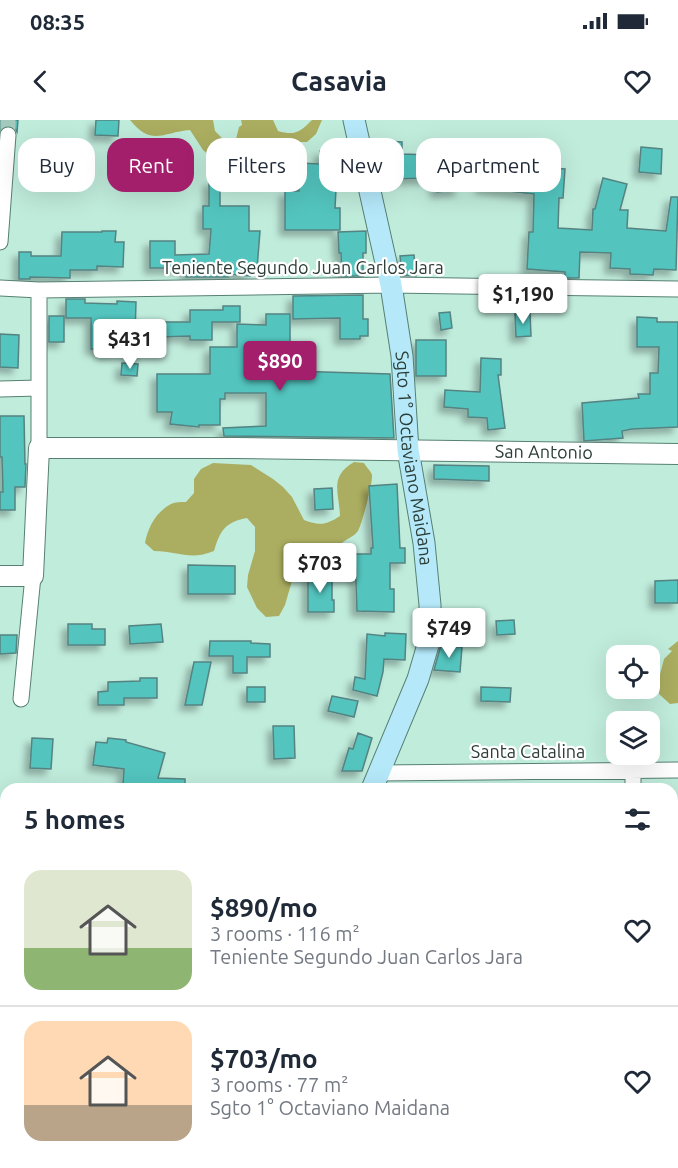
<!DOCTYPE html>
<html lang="en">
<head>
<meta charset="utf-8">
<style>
  :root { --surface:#fff; --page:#f6f6f7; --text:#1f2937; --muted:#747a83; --line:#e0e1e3; --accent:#a31f6c }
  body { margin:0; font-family:Ubuntu,sans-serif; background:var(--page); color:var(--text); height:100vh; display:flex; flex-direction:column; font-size:22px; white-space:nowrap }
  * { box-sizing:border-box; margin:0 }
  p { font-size:20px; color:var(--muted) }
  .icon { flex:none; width:33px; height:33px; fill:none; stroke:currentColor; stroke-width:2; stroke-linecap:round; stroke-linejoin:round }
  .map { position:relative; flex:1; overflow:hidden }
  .sheet { position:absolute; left:0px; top:663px; width:678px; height:386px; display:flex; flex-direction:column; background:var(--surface); border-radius:18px 18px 0 0; box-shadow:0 6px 24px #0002 }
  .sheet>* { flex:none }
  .banner { position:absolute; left:18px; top:18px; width:642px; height:54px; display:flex; gap:12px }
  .fabs { position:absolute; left:606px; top:525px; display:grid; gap:12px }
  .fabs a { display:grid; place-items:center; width:54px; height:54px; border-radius:12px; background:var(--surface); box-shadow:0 6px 24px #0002; font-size:30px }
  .price { position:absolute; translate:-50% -51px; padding:0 14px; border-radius:6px; background:#fff; color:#222; font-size:20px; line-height:39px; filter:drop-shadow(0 2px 3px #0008) }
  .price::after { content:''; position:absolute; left:50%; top:36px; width:18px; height:14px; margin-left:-9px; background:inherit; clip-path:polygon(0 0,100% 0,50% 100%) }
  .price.current { background:var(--accent); color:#fff }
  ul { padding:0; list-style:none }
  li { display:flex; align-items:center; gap:18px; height:150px; padding:0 24px }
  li+li { border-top:2px solid var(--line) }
  li span { display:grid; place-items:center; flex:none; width:168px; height:120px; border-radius:18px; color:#555 }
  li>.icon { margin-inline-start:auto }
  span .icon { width:72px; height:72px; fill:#fffc; stroke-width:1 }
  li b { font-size:26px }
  h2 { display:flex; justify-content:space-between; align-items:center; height:72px; padding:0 24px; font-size:26px }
  .pill { padding:0 21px; border-radius:18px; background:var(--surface); box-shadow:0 6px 24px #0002; font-size:21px; line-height:54px }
  .pill.current { background:var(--accent); color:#fff }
  .status { display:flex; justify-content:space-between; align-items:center; height:42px; padding:0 30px; background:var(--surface); direction:ltr }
  .status svg { height:16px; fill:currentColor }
  header { display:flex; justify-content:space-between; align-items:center; height:78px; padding:0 24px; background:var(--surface); font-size:27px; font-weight:700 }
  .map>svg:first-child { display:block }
  .built { fill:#aee4d1 }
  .forest { fill:#abae60 }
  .building { fill:#53c4be; stroke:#558381; stroke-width:1.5; filter:url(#shadow) }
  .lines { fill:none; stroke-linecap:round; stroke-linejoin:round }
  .minor-tunnel { stroke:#a2c9bb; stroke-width:15; stroke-dasharray:15 8; stroke-linecap:butt }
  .minor-casing { stroke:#578072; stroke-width:17 }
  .tertiary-casing { stroke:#578072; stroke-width:22 }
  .secondary-casing { stroke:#578072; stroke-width:23 }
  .minor { stroke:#fff; stroke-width:15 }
  .tertiary { stroke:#fff; stroke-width:20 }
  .secondary { stroke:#b5e9fa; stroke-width:21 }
  .labels { text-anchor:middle; stroke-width:4.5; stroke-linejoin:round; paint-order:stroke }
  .street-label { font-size:18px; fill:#2b3d36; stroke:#fff }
</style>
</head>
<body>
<div class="status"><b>08:35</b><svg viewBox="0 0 49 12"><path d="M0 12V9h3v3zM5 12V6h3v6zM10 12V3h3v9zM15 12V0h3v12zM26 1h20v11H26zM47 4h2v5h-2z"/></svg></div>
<header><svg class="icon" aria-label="back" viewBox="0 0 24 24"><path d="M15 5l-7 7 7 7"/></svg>Casavia<svg class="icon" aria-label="heart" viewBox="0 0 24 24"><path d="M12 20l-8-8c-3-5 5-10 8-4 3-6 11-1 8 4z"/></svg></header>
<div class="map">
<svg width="678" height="1048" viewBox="0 0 678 1048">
  <defs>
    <filter id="shadow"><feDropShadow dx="-5.5" dy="5.5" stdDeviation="3" flood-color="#0004"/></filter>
  </defs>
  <rect width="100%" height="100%" fill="#c0ecdc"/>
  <path class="built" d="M0,742H6V1042L61,1043L59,1048H0Z"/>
  <path class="forest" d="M130,0H213L215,11L224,20L236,19L239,7L242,5L241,0H273L278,11C295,16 300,12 312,0H322L316,14L307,22H295L285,31H248L224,40L212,38L203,30L190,10C163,12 152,27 130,0Z
    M354,342L364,343C366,347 371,351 372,355C373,362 362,404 358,411C354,417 345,419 340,425C334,432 329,441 324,449H312L300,452L292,461L285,485L279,496L266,497L257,488L247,467L248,455L255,431V407L247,398C225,402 220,411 214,431C190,441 178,431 154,431L145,423C148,407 156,392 171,384C175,382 181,382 186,382L194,373V359L201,349L213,343L251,345L273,359L283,367L292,377L304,400C320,406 326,405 340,396C339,371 329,357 354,342Z
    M678,521V583L670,584L659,574L658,562L664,539L672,531L668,529Z
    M672,1023L678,1030V1048H628L617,1043L672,1042Z
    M314,1043H358L359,1048H275C289,1043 305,1048 314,1043Z"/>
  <path class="building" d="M0,0H18L17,12L14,7L9,5L4,6L0,10Z
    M96,0H119L118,16L95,15Z
    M432,19L449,20L448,37H454L460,70L437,72L434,58L386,59L387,21L402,22V34L433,35Z
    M641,27L662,29L661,54L639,52Z
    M320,31L338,32L335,88H340V110H285V71H299L300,43L320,44Z
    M528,41L541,42L540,47L565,49L563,78H559L558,108L592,110L593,89H595L603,58L627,64L620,90H628L627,108L666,111L671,77H678L676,150L654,149L653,155L630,154V149L610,148L611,133L580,132L579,158H565V152L527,149L529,112H533L534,74L481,68L483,49L527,54Z
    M209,61H220V86H249V111H260L257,149H251L250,156L229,154V157H186V148H150V121H175V135L209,134L211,109H203V86H209Z
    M102,111H116L115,122H124L123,147L97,146V150H70V158L30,157V159H19V132H31V136H61L62,112H102Z
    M366,111V133H363V156H342L341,133H339L338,112Z
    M414,135L416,156L402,155L400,136Z
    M363,175V199H368V216H360V219H340V198L293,199V176Z
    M66,179H85V183L117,184V181L136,182L135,217L111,216V229H91V198H66Z
    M223,186H240V202H212V220H190V216L159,217V202H190V190H223Z
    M450,192L452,208L441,210L439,193Z
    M530,193L531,216L516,217L515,194Z
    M266,194H290V223H266L265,253H292V251L390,254L394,318L224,316L223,308L266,306V273H225V279H220V305H199V307L170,304L172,292H157V254H210V227H237V204L266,205Z
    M49,196H64V222H49Z
    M637,197L657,198V202H678V307L632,309L622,311L623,318L584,321L582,283L639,278L638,274H650V253H658L659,227H637Z
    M0,214L19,215L18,248L0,247Z
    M416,220H446V256H416Z
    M481,238L501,239V255H498L505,308L488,310L487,298L468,297V289L444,287L445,270L480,272Z
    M122,243L138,244L137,256L121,255Z
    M0,296H24L25,344H26L25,367H15V390H0V372H3L2,337H0Z
    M434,345L489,346V361L434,359Z
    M397,364L400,428H405V443H390V469H394V492L357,491L355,434H371V428H373L369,366Z
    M332,368L333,389L315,390L314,369Z
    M188,445L235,446V474H188Z
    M308,456H332V480H334V492H308Z
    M678,460V483H655V461Z
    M514,500L515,514L497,515L496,501Z
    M68,504H92V509H105V525H68Z
    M161,504L163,522L130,524L129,506Z
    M385,513L406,514L405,540L384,539L383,552L377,576L353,570L355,557L365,559L367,514L385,516Z
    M0,515H17L16,533L0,534Z
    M210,521H251V523L270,524V537H247V553H233V536H209Z
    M441,525L462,527L460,552L434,550Z
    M194,542H211L202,585H185Z
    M140,558H157V578H124V585H98V572L108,571V562L140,561Z
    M247,567H265V582H247Z
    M481,567L511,568L510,582L481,581Z
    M332,576L358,581L354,597L328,591Z
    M273,606H294L295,638L274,639Z
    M358,613L372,618L362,651H342L349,628L353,629Z
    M32,618L53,619L51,649L30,648Z
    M108,618L126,620V622L165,633L158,658L185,659V669H145V666L123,665L124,649L93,645L96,622L107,623Z"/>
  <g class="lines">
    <path class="minor-tunnel" d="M8,0V15"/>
    <defs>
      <path id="minor" d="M0,122L8,15
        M0,168L39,170L391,165L678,169
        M39,170V328
        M0,269L39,268
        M21,579L33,456
        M379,653L678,650
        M633,669V651"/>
      <g id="tertiary">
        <path id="s1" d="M0,456H33L39,328H235L678,334"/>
        <path d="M672,817H678"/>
      </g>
      <g id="secondary">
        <path id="s2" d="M354,0L391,165L402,236L408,330L424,423L430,485V518L418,559L372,669"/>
        <path d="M258,1048L259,1042"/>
      </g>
    </defs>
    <use href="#minor" class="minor-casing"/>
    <use href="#tertiary" class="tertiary-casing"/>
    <use href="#secondary" class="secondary-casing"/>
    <use href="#minor" class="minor"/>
    <use href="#tertiary" class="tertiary"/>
    <use href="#secondary" class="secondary"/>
  </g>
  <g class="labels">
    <g class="street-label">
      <text x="303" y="154">Teniente Segundo Juan Carlos Jara</text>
      <text dy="6" stroke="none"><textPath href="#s1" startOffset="666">San Antonio</textPath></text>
      <text dy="6" stroke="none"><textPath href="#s2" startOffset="344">Sgto 1° Octaviano Maidana</textPath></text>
      <text x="528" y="638">Santa Catalina</text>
    </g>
  </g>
</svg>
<div class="fabs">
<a><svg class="icon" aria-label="locate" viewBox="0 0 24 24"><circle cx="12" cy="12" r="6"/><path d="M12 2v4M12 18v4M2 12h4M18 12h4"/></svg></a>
<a><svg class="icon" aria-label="layers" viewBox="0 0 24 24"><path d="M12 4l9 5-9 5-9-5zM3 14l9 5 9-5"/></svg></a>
</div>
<b class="price" style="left:523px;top:205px">$1,190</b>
<b class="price" style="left:130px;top:250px">$431</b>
<b class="price current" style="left:280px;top:272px">$890</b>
<b class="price" style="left:320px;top:474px">$703</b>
<b class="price" style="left:449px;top:539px">$749</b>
<div class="banner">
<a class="pill">Buy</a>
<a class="pill current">Rent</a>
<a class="pill">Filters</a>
<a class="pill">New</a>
<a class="pill">Apartment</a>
</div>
<section class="sheet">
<h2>5 homes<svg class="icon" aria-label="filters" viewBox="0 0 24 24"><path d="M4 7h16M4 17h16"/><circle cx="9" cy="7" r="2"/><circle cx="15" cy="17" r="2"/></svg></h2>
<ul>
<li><span style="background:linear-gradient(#dfe7d0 65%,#8fb573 0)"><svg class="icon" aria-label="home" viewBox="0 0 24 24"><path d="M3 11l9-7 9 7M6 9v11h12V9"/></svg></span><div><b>$890/mo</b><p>3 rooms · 116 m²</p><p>Teniente Segundo Juan Carlos Jara</p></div><svg class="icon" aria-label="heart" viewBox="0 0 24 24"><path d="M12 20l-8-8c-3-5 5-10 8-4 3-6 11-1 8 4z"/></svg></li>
<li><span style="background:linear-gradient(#ffd9b3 70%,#b9a48a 0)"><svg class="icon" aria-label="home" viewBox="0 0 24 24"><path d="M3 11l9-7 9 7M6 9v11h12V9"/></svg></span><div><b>$703/mo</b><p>3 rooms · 77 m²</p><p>Sgto 1° Octaviano Maidana</p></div><svg class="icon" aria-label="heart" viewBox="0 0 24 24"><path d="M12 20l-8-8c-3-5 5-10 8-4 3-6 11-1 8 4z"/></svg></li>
</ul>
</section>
</div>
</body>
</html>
